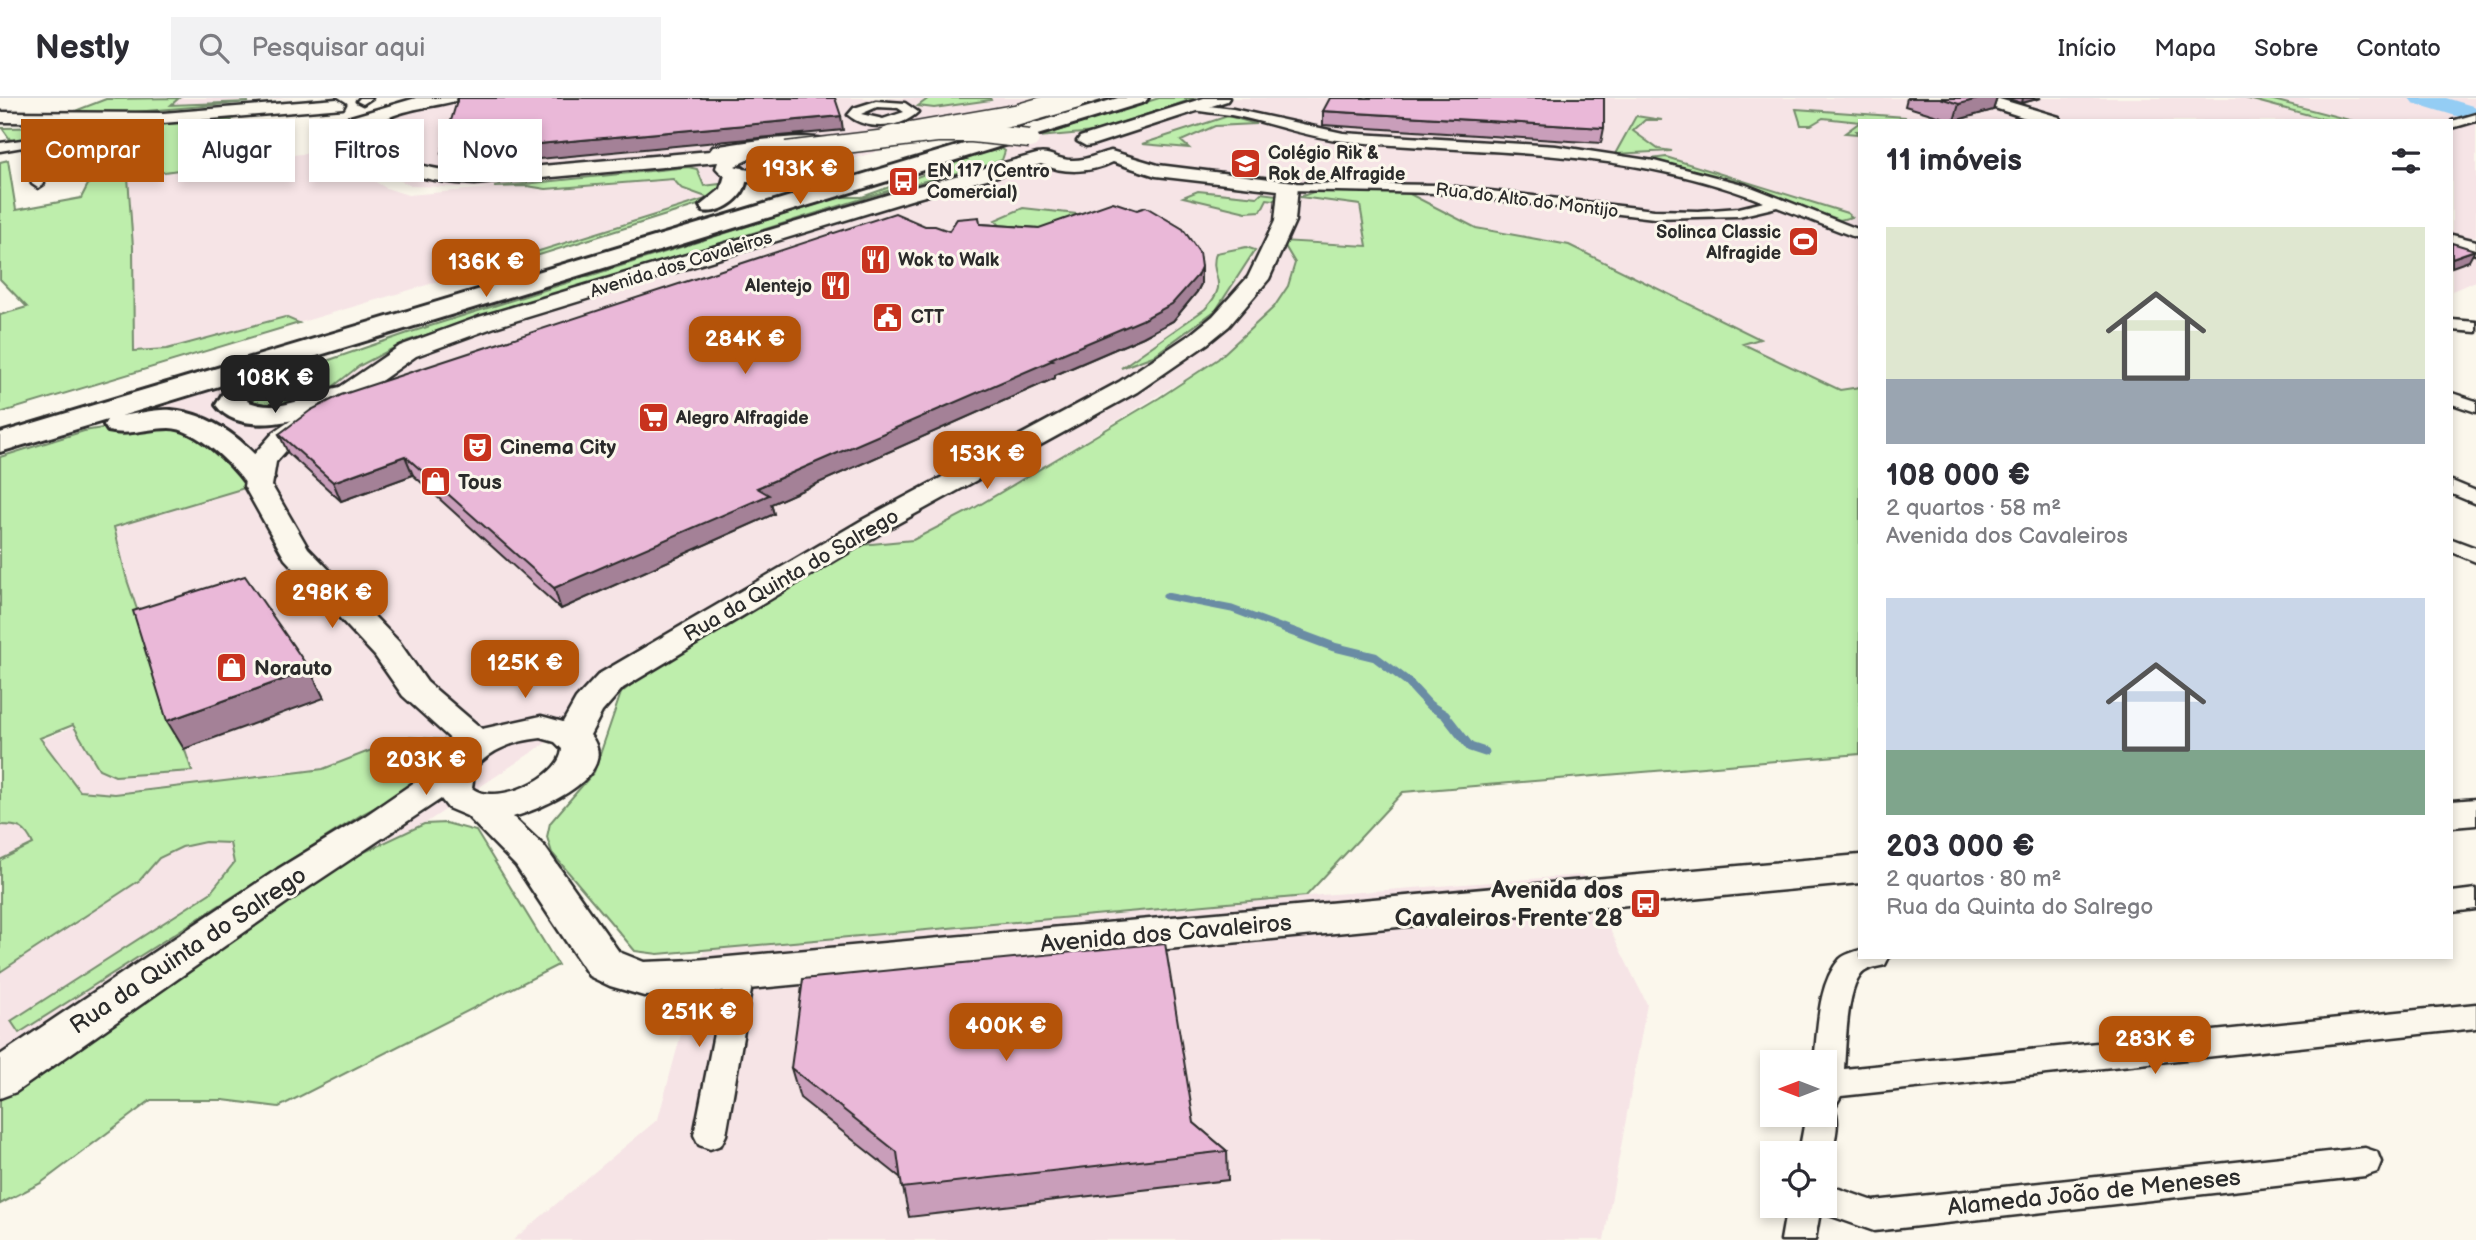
<!DOCTYPE html>
<html lang="pt">
<head>
<meta charset="utf-8">
<style>
  :root { --surface:#fff; --page:#f2f2f3; --text:#2b2b33; --muted:#7c7c81; --line:#e1e1e2; --accent:#b45309 }
  body { margin:0; font-family:"Balsamiq Sans",sans-serif; background:var(--page); color:var(--text); height:100vh; display:flex; flex-direction:column; font-size:26px; white-space:nowrap }
  * { box-sizing:border-box; margin:0 }
  p { font-size:23px; color:var(--muted) }
  .icon { flex:none; width:38px; height:38px; fill:none; stroke:currentColor; stroke-width:2; stroke-linecap:round; stroke-linejoin:round }
  .map { position:relative; flex:1; overflow:hidden }
  .drawer { position:absolute; left:1858px; top:21px; width:595px; height:840px; display:flex; flex-direction:column; background:var(--surface); border-radius:0px; box-shadow:0 4px 10px #0003 }
  .drawer>* { flex:none }
  .guide { position:absolute; left:21px; top:21px; width:665px; height:63px; display:flex; gap:14px }
  .needle { width:46px; rotate:270deg }
  .fabs { position:absolute; left:1760px; top:952px; display:grid; gap:14px }
  .fabs a { display:grid; place-items:center; width:77px; height:77px; border-radius:0px; background:var(--surface); box-shadow:0 4px 10px #0003; font-size:35px }
  .price { position:absolute; translate:-50% -60px; padding:0 16px; border-radius:14px; background:var(--accent); color:#fff; font-size:23px; line-height:46px; filter:drop-shadow(0 2px 4px #0008) }
  .price::after { content:''; position:absolute; left:50%; top:42px; width:21px; height:16px; margin-left:-10px; background:inherit; clip-path:polygon(0 0,100% 0,50% 100%) }
  .price.current { background:#222; color:#fff }
  ul { padding:0; list-style:none }
  li { display:grid; align-content:center; gap:14px; height:371px; padding:0 28px }
  li span { display:grid; place-items:center; height:217px; border-radius:0px; color:#555 }
  li>.icon { margin-inline-start:auto }
  span .icon { width:126px; height:126px; fill:#fffc; stroke-width:1 }
  li b { font-size:30px }
  h2 { display:flex; justify-content:space-between; align-items:center; height:84px; padding:0 28px; font-size:30px }
  .chip { padding:0 24px; border-radius:0px; background:var(--surface); box-shadow:0 4px 10px #0003; font-size:24px; line-height:63px }
  .chip.current { background:var(--accent); color:#fff }
  header { display:flex; align-items:center; gap:42px; box-sizing:border-box; height:98px; padding:0 35px; background:var(--surface); border-bottom:2px solid var(--line) }
  header strong { font-size:33px }
  nav { display:flex; gap:38px; margin-inline-start:auto; font-size:24px }
  .search { width:490px; height:63px; background:var(--page); display:flex; align-items:center; gap:18px; box-sizing:border-box; padding:0 24px; border-radius:0px; color:var(--muted); font-size:26px }
  .map>svg:first-child { display:block }
  .built { fill:#f6e4e6 }
  .green { fill:#beeeac; stroke:#748c6c; stroke-width:2 }
  .lines { fill:none; stroke-linecap:round; stroke-linejoin:round }
  .stream-far1 { stroke:#6a8ca4; stroke-width:7 }
  .stream { stroke:#6a8ca4; stroke-width:9 }
  .river { fill:#94cdf4; fill-rule:evenodd }
  .street-casing { stroke:#2b2b2b; stroke-width:5 }
  .secondary-casing { stroke:#2b2b2b; stroke-width:5 }
  .highway-casing { stroke:#2b2b2b; stroke-width:6 }
  .street { fill:#fbf7ec; fill-rule:evenodd }
  .secondary { fill:#fbf7ec; fill-rule:evenodd }
  .highway { fill:#fbf7ec; fill-rule:evenodd }
  .secondary-bridge-casing { stroke:#2b2b2b; stroke-width:21; stroke-linecap:butt }
  .highway-bridge-casing { stroke:#2b2b2b; stroke-width:24; stroke-linecap:butt }
  .secondary-bridge { stroke:#fbf7ec; stroke-width:18 }
  .highway-bridge { stroke:#fbf7ec; stroke-width:21 }
  .wall { fill:#c99eba; stroke:#2b2b2b; stroke-width:2 }
  .shaded-wall { fill:#a48197; stroke:#2b2b2b; stroke-width:2 }
  .building { fill:#eab8d8; stroke:#2b2b2b; stroke-width:2 }
  .labels { text-anchor:middle; stroke-width:6; stroke-linejoin:round; paint-order:stroke }
  .far-poi-label { font-size:18px; font-weight:bold; fill:#2b2b2b; stroke:#fbf7ec; text-anchor:start }
  .far-street-label { font-size:18px; fill:#2b2b2b; stroke:#fbf7ec }
  .poi-label { font-size:21px; font-weight:bold; fill:#2b2b2b; stroke:#fbf7ec; text-anchor:start }
  .street-label { font-size:21px; fill:#2b2b2b; stroke:#fbf7ec }
  .near-poi-label { font-size:24px; font-weight:bold; fill:#2b2b2b; stroke:#fbf7ec; text-anchor:end }
  .near-street-label { font-size:24px; fill:#2b2b2b; stroke:#fbf7ec }
</style>
</head>
<body>
<header>
<strong>Nestly</strong>
<div class="search"><svg class="icon" aria-label="search" viewBox="0 0 24 24"><circle cx="10" cy="10" r="6"/><path d="M15 15l6 6"/></svg>Pesquisar aqui</div>
<nav><a>Início</a><a>Mapa</a><a>Sobre</a><a>Contato</a></nav>
</header>
<div class="map">
<svg width="2476" height="1142" viewBox="0 0 2476 1142">
  <rect width="100%" height="100%" fill="#fbf7ec"/>
  <filter id="ink" filterUnits="userSpaceOnUse"><feTurbulence type="fractalNoise" baseFrequency=".0143" numOctaves="2"/><feDisplacementMap in="SourceGraphic" scale="14" xChannelSelector="R" yChannelSelector="G"/><feConvolveMatrix kernelMatrix="1 2 1 2 8 2 1 2 1" color-interpolation-filters="sRGB"/></filter>
  <g filter="url(#ink)">
    <path class="built" d="M179,0H296L170,7Z
      M432,0H1048L837,66L803,73V76L704,88L697,71L688,69L506,87L546,91L674,80L681,90L710,100L626,128L123,277L135,250L128,79L324,53L386,90L408,97L490,90L412,88L330,50L319,29L362,22Z
      M1196,0H2476V138L2471,139L2476,141V183L2452,193V23H1860V289L1840,292L1742,246L1758,240L1569,147L1476,130L1404,93L1371,91L1304,97L1309,102L1360,107L1368,148L1283,143L1295,165L1288,188L1274,209L1218,261L971,412L913,442L861,447L650,571L621,595L424,726L358,757L0,998V659L93,621L0,378L200,291L359,268L421,238L897,90L990,67L1003,62L1005,54L1002,50L1038,39L1094,34Z
      M1583,777L1647,906L1604,1142H513L658,1021L706,844Z"/>
    <path class="green" d="M179,0L171,7L249,4L124,15H70L106,1Z
      M929,0H990L991,2L934,10L918,8Z
      M1159,0H1196L1094,34L1038,39Z
      M2245,0H2266L2353,23H2331Z
      M1796,11L1905,19L1906,23H1860V33H1856L1857,36L1845,35L1860,24L1823,20L1811,27H1801Z
      M1228,18L1256,26L1215,28L1181,43L1189,50L1142,46Z
      M1636,18L1662,22H1645L1633,33L1658,51L1672,53L1615,56Z
      M232,22L200,69L128,79L133,149L134,253L167,251L285,219L299,225L0,315V217L27,209L0,181V64L8,62L16,112L81,100L98,67L125,63L99,36L12,44L2,30L129,28Z
      M999,49L1005,53L1002,62L989,67L897,90L407,243L359,268L325,295L310,301L270,309L248,304L253,293L268,283L408,235L840,99H862Z
      M1666,59L1847,115L1852,119L1840,122L1719,79L1651,61Z
      M688,69L697,71L704,88L720,86L718,95L701,106L533,159H520L709,100L681,90L673,81L546,91L527,88L494,89Z
      M1371,91L1404,93L1476,130L1569,147L1760,241L1743,246L1840,292L1860,289V656L1403,694L1306,798L658,856L635,853L552,755L547,739L550,725L594,674L621,595L650,571L861,447L913,442L971,412L1159,300L1218,261L1274,209L1288,188L1295,165L1282,143L1367,148L1360,107L1300,99L1313,94Z
      M1198,93L1257,99L1261,95L1277,97L1274,102L1267,101L1261,113L1246,114L1183,99Z
      M1023,110L1086,117L1013,141L995,122Z
      M1246,149L1255,152L1216,212L1153,258L1121,270L1205,211C1232,182 1208,181 1216,155Z
      M114,328L175,329L198,333L248,389L114,429L127,482L192,673L115,678L99,671L73,627L40,640L80,693L115,696L300,674L323,671L405,639L446,642C428,682 398,698 361,717L19,935L11,923L210,795L234,765L230,745L205,744L182,749L159,760L140,782L0,874V762L33,746C25,729 19,727 0,727V359L84,333Z
      M446,725L476,733L558,867L279,1009L223,1002H151L41,1085L0,1106V998L358,757L424,726Z"/>
    <g class="lines">
      <path class="stream-far1" d="M1166,498L1232,511L1288,532"/>
      <path class="stream" d="M1283,530L1334,549L1375,559L1407,583L1429,607L1445,617L1470,649L1485,654"/>
      <path class="river" d="M2409,0H2446L2476,9V24L2413,5Z"/>
      <defs>
        <path id="street" d="M360,0H372L363,6L357,3Z
          M876,3L905,5L918,14C901,31 866,33 848,17L854,10ZM877,9L898,10L904,14L883,21L861,16Z
          M1193,6L1233,11L1343,35L1556,48L1654,63L1746,87L1860,132V141L1777,109L1739,118L1654,120L1438,95L1288,92L1283,91V85L1438,87L1654,112L1698,113L1739,110L1764,104C1626,49 1490,57 1345,43C1306,39 1269,24 1231,17C1217,15 1203,14 1189,11L1187,9Z
          M2476,16V23L2452,30V23Z
          M86,33L102,37L122,58V64H114L94,43L86,41L35,48L44,86L38,90L32,86L23,49L0,53V45Z
          M2452,222L2476,224V234L2452,232Z
          M2452,295L2476,303V314L2452,306Z
          M2452,383L2476,393V406L2452,396Z
          M2452,441L2476,450V464L2452,454Z
          M2476,791V811L2452,814V794Z
          M1860,852V859H1889L1885,867C1877,869 1865,870 1860,878C1846,896 1846,948 1844,971L2476,906V930L1841,998L1834,1010C1841,1024 1834,1053 1825,1066V1055H1799L1806,1017H1825V964H1814C1818,933 1817,886 1840,861C1845,856 1854,854 1860,852Z
          M740,864L750,867L754,875L726,1037L721,1047L710,1051L699,1047L694,1037L726,875L730,867Z
          M2365,1050L2377,1054L2381,1064L2377,1074L2365,1078L1874,1133L1820,1114L1815,1142H1781L1787,1108H1825V1086L1874,1103Z"/>
        <path id="secondary" d="M416,0H457L455,3C423,11 394,11 368,32L367,40C400,65 434,74 475,74L710,53L713,49L719,48C740,45 821,31 834,46L825,51H796L803,53L809,63C792,85 735,94 716,70L718,64L475,86C429,85 389,74 352,46L349,42L350,30L341,25L344,21ZM778,57L790,62C775,72 752,76 735,68L753,59Z
          M1204,0H1229L1227,3L1092,47L1086,48L1077,43L1080,39Z
          M1971,0H1996L2059,19L2061,23H2035L1973,3Z
          M337,1L345,6L343,10L163,25L0,24V14L163,15Z
          M1111,53L1158,67L1295,84L1298,88L1295,123L1269,181L1229,228L1207,246L1137,294L884,433L623,590L602,614L590,637C623,677 541,711 513,719L544,748L619,854L644,864L695,862L1860,757V785L695,896L644,898L610,888L589,878L516,768L467,718L448,710L441,701L306,791L16,994L0,1000V957L278,771L365,718L441,666L456,646L403,598L375,558L285,461L244,388L249,362L274,334L400,248L479,219L900,93L1037,56C1049,53 1058,62 1071,62C1086,63 1097,56 1111,53ZM1113,64L1156,78L1278,92L1275,123L1248,179L1213,218L1191,236L1119,284L864,421L599,576L576,601L563,624L541,618L482,631L427,584L399,544L308,450L272,388L276,364L292,346L416,258L495,229L914,101L1041,66C1064,76 1090,75 1113,64ZM541,640L555,644L562,651C561,680 495,709 472,690L475,670C492,650 515,643 541,640Z
          M2452,137L2476,143V156L2452,149Z
          M2476,701V727L2452,729V703Z"/>
        <path id="highway" d="M1118,0H1148L1145,4L284,268L281,276C268,283 252,289 247,303C290,322 323,281 358,290L363,296L358,302C325,315 243,345 216,307L229,285L121,318C137,316 155,311 171,312C214,316 250,346 274,380L269,387L258,390L247,387C232,366 196,330 169,330C148,330 129,338 108,333L104,327L107,322L0,354V335Z
          M735,69L743,70C757,92 723,118 703,113L700,108L721,91L727,70Z"/>
      </defs>
      <use href="#street" class="street-casing"/>
      <use href="#secondary" class="secondary-casing"/>
      <use href="#highway" class="highway-casing"/>
      <use href="#street" class="street"/>
      <use href="#secondary" class="secondary"/>
      <use href="#highway" class="highway"/>
      <defs>
        <path id="secondary-bridge" d="M786,53L937,35H972L1030,41"/>
        <path id="highway-bridge" d="M890,39L1017,17L1076,0"/>
      </defs>
      <use href="#secondary-bridge" class="secondary-bridge-casing"/>
      <use href="#highway-bridge" class="highway-bridge-casing"/>
      <use href="#secondary-bridge" class="secondary-bridge"/>
      <use href="#highway-bridge" class="highway-bridge"/>
    </g>
    <path class="wall" d="M1907,0H1997L1993,12L1954,23L1905,8Z
      M2005,0H2041L2022,5Z
      M1323,13L1604,30L1601,45L1323,27Z
      M980,126L1039,130L1201,186L1197,194L1173,223L1143,239L1055,277V280L771,406L774,416L561,511L413,377L341,403L288,355L279,336L925,128L949,133Z
      M791,970L1194,1025L1227,1053L1228,1082L909,1119L901,1080L800,1000Z"/>
    <path class="shaded-wall" d="M1981,0H1997L1993,12L1954,23L1959,6Z
      M2023,0H2041L2022,5Z
      M841,18L843,32L446,70L441,55Z
      M2475,152L2469,163L2452,169V160Z
      M1201,169V186L1197,194L1173,223L1143,239L1055,277V280L771,406L774,416L561,511L554,490L757,390L1050,261Z
      M405,358L413,377L341,403L333,384Z
      M310,572L324,600L184,651L167,623Z"/>
    <path class="building" d="M458,0H835L841,18L441,55Z
      M1330,0H1604V30L1323,13Z
      M1940,0H1981L1959,6Z
      M1113,104L1137,112L1146,109L1183,131L1199,154L1201,169L1197,178L1172,206L1142,222L1050,261L1053,262L757,390L769,397L554,490L405,358L333,384L279,336L311,312L341,297L895,115L925,128H935L949,133L957,121L979,119L980,126L1039,130Z
      M2452,145L2475,152L2452,160Z
      M245,478L310,572L167,623L133,513Z
      M1165,845L1194,1025L1227,1053L902,1090L897,1054L791,970L803,881Z"/>
  </g>
  <defs>
    <symbol id="school-square" viewBox="-11 -11 22 22"><rect x="-9" y="-9" width="18" height="18" rx="4" fill="#c8321e" stroke="#fbf7ec"/><path d="M0-5L7-2L0 1L-7-2ZM-4 1L0 2.5L4 1V4Q0 6-4 4Z" fill="#fff"/></symbol>
    <symbol id="bus-square" viewBox="-11 -11 22 22"><rect x="-9" y="-9" width="18" height="18" rx="4" fill="#c8321e" stroke="#fbf7ec"/><path d="M-5-6H5V4H4V6H2V4H-2V6H-4V4H-5ZM-3.5-4V0h7V-4ZM-3.5 1.2v1.5H-2V1.2ZM2 1.2v1.5H3.5V1.2Z" fill="#fff"/></symbol>
    <symbol id="stadium-square" viewBox="-11 -11 22 22"><rect x="-9" y="-9" width="18" height="18" rx="4" fill="#c8321e" stroke="#fbf7ec"/><path d="M0-5a6.5 5 0 1 0 0 10a6.5 5 0 1 0 0-10ZM-3.5-1.8h7v3.6h-7Z" fill="#fff"/></symbol>
    <symbol id="restaurant-square" viewBox="-11 -11 22 22"><rect x="-9" y="-9" width="18" height="18" rx="4" fill="#c8321e" stroke="#fbf7ec"/><path d="M-5-6h1v4h1v-4h1v4h1v-4h1v5L-1.5 .5V6h-2V.5L-5-1ZM5-6V6H3V1.5H1.5Q1.5-4 5-6Z" fill="#fff"/></symbol>
    <symbol id="civic-square" viewBox="-11 -11 22 22"><rect x="-9" y="-9" width="18" height="18" rx="4" fill="#c8321e" stroke="#fbf7ec"/><path d="M-.6-6.5H3V-4.5H.6V-3L4-1V1h2V6H-6V1h2V-1L-.6-3ZM-1.2 2.5V6h2.4V2.5Z" fill="#fff"/></symbol>
    <symbol id="supermarket-square" viewBox="-11 -11 22 22"><rect x="-9" y="-9" width="18" height="18" rx="4" fill="#c8321e" stroke="#fbf7ec"/><path d="M-6-5.5h2.5l.6 2H6L4.5 2H-2.5L-4.4-4H-6ZM-1.5 3.2a1.3 1.3 0 1 0 .1 0ZM3 3.2a1.3 1.3 0 1 0 .1 0Z" fill="#fff"/></symbol>
    <symbol id="theatre-square" viewBox="-11 -11 22 22"><rect x="-9" y="-9" width="18" height="18" rx="4" fill="#c8321e" stroke="#fbf7ec"/><path d="M-5-5.5Q0-4 5-5.5V0Q5 5 0 6Q-5 5-5 0ZM-3.3-2.5H-1v1.5H-3.3ZM1-2.5H3.3v1.5H1ZM-2.8 1Q0 5.5 2.8 1Z" fill="#fff"/></symbol>
    <symbol id="shop-square" viewBox="-11 -11 22 22"><rect x="-9" y="-9" width="18" height="18" rx="4" fill="#c8321e" stroke="#fbf7ec"/><path d="M-5-2.5h2.3a2.7 3.5 0 0 1 5.4 0H5L5.5 6h-11ZM-1.5-2.5h3a1.5 2.3 0 0 0-3 0Z" fill="#fff"/></symbol>
  </defs>
  <g fill-rule="evenodd">
    <use href="#school-square" x="1228" y="48" width="35" height="35"/>
    <use href="#bus-square" x="886" y="66" width="35" height="35"/>
    <use href="#stadium-square" x="1786" y="126" width="35" height="35"/>
    <use href="#restaurant-square" x="858" y="144" width="35" height="35"/>
    <use href="#restaurant-square" x="818" y="170" width="35" height="35"/>
    <use href="#civic-square" x="870" y="202" width="35" height="35"/>
    <use href="#supermarket-square" x="636" y="302" width="35" height="35"/>
    <use href="#theatre-square" x="460" y="332" width="35" height="35"/>
    <use href="#shop-square" x="418" y="366" width="35" height="35"/>
    <use href="#shop-square" x="214" y="552" width="35" height="35"/>
    <use href="#bus-square" x="1628" y="788" width="35" height="35"/>
  </g>
  <g class="labels">
    <g class="far-poi-label">
      <text x="1268" y="61">Colégio Rik &amp;<tspan x="1268" dy="21">Rok de Alfragide</tspan></text>
      <text x="927" y="79">EN 117 (Centro<tspan x="927" dy="21">Comercial)</tspan></text>
      <text x="1781" y="140" text-anchor="end">Solinca Classic<tspan x="1781" dy="21">Alfragide</tspan></text>
      <text x="898" y="168">Wok to Walk</text>
      <text x="812" y="194" text-anchor="end">Alentejo</text>
      <text x="911" y="225">CTT</text>
      <text x="676" y="326">Alegro Alfragide</text>
    </g>
    <g class="far-street-label">
      <text transform="translate(1527 102) rotate(7)" y="6">Rua do Alto do Montijo</text>
      <text transform="translate(681 166) rotate(-17)" y="6">Avenida dos Cavaleiros</text>
    </g>
    <g class="poi-label">
      <text x="500" y="356">Cinema City</text>
      <text x="458" y="391">Tous</text>
      <text x="254" y="577">Norauto</text>
    </g>
    <g class="street-label">
      <text transform="translate(791 477) rotate(-30)" y="7">Rua da Quinta do Salrego</text>
    </g>
    <g class="near-poi-label">
      <text x="1623" y="800">Avenida dos<tspan x="1623" dy="28">Cavaleiros Frente 28</tspan></text>
    </g>
    <g class="near-street-label">
      <text transform="translate(1166 835) rotate(-5)" y="8">Avenida dos Cavaleiros</text>
      <text transform="translate(188 852) rotate(-34)" y="8">Rua da Quinta do Salrego</text>
      <text transform="translate(2094 1094) rotate(-6)" y="8">Alameda João de Meneses</text>
    </g>
  </g>
</svg>
<div class="fabs">
<a><svg class="needle" viewBox="-14 -14 28 28"><path d="M0-13l5 13h-10z" fill="#e53935"/><path d="M0 13l5-13h-10z" fill="#7c7c81"/></svg></a>
<a><svg class="icon" aria-label="locate" viewBox="0 0 24 24"><circle cx="12" cy="12" r="6"/><path d="M12 2v4M12 18v4M2 12h4M18 12h4"/></svg></a>
</div>
<b class="price" style="left:800px;top:108px">193K €</b>
<b class="price" style="left:486px;top:201px">136K €</b>
<b class="price" style="left:745px;top:278px">284K €</b>
<b class="price current" style="left:275px;top:317px">108K €</b>
<b class="price" style="left:987px;top:393px">153K €</b>
<b class="price" style="left:332px;top:532px">298K €</b>
<b class="price" style="left:525px;top:602px">125K €</b>
<b class="price" style="left:426px;top:699px">203K €</b>
<b class="price" style="left:699px;top:951px">251K €</b>
<b class="price" style="left:1006px;top:965px">400K €</b>
<b class="price" style="left:2155px;top:978px">283K €</b>
<div class="guide">
<a class="chip current">Comprar</a>
<a class="chip">Alugar</a>
<a class="chip">Filtros</a>
<a class="chip">Novo</a>
</div>
<section class="drawer">
<h2>11 imóveis<svg class="icon" aria-label="filters" viewBox="0 0 24 24"><path d="M4 7h16M4 17h16"/><circle cx="9" cy="7" r="2"/><circle cx="15" cy="17" r="2"/></svg></h2>
<ul>
<li><span style="background:linear-gradient(#dfe7d0 70%,#9aa5b1 0)"><svg class="icon" aria-label="home" viewBox="0 0 24 24"><path d="M3 11l9-7 9 7M6 9v11h12V9"/></svg></span><div><b>108 000 €</b><p>2 quartos · 58 m²</p><p>Avenida dos Cavaleiros</p></div></li>
<li><span style="background:linear-gradient(#c9d6e8 70%,#7fa58c 0)"><svg class="icon" aria-label="home" viewBox="0 0 24 24"><path d="M3 11l9-7 9 7M6 9v11h12V9"/></svg></span><div><b>203 000 €</b><p>2 quartos · 80 m²</p><p>Rua da Quinta do Salrego</p></div></li>
</ul>
</section>
</div>
</body>
</html>
